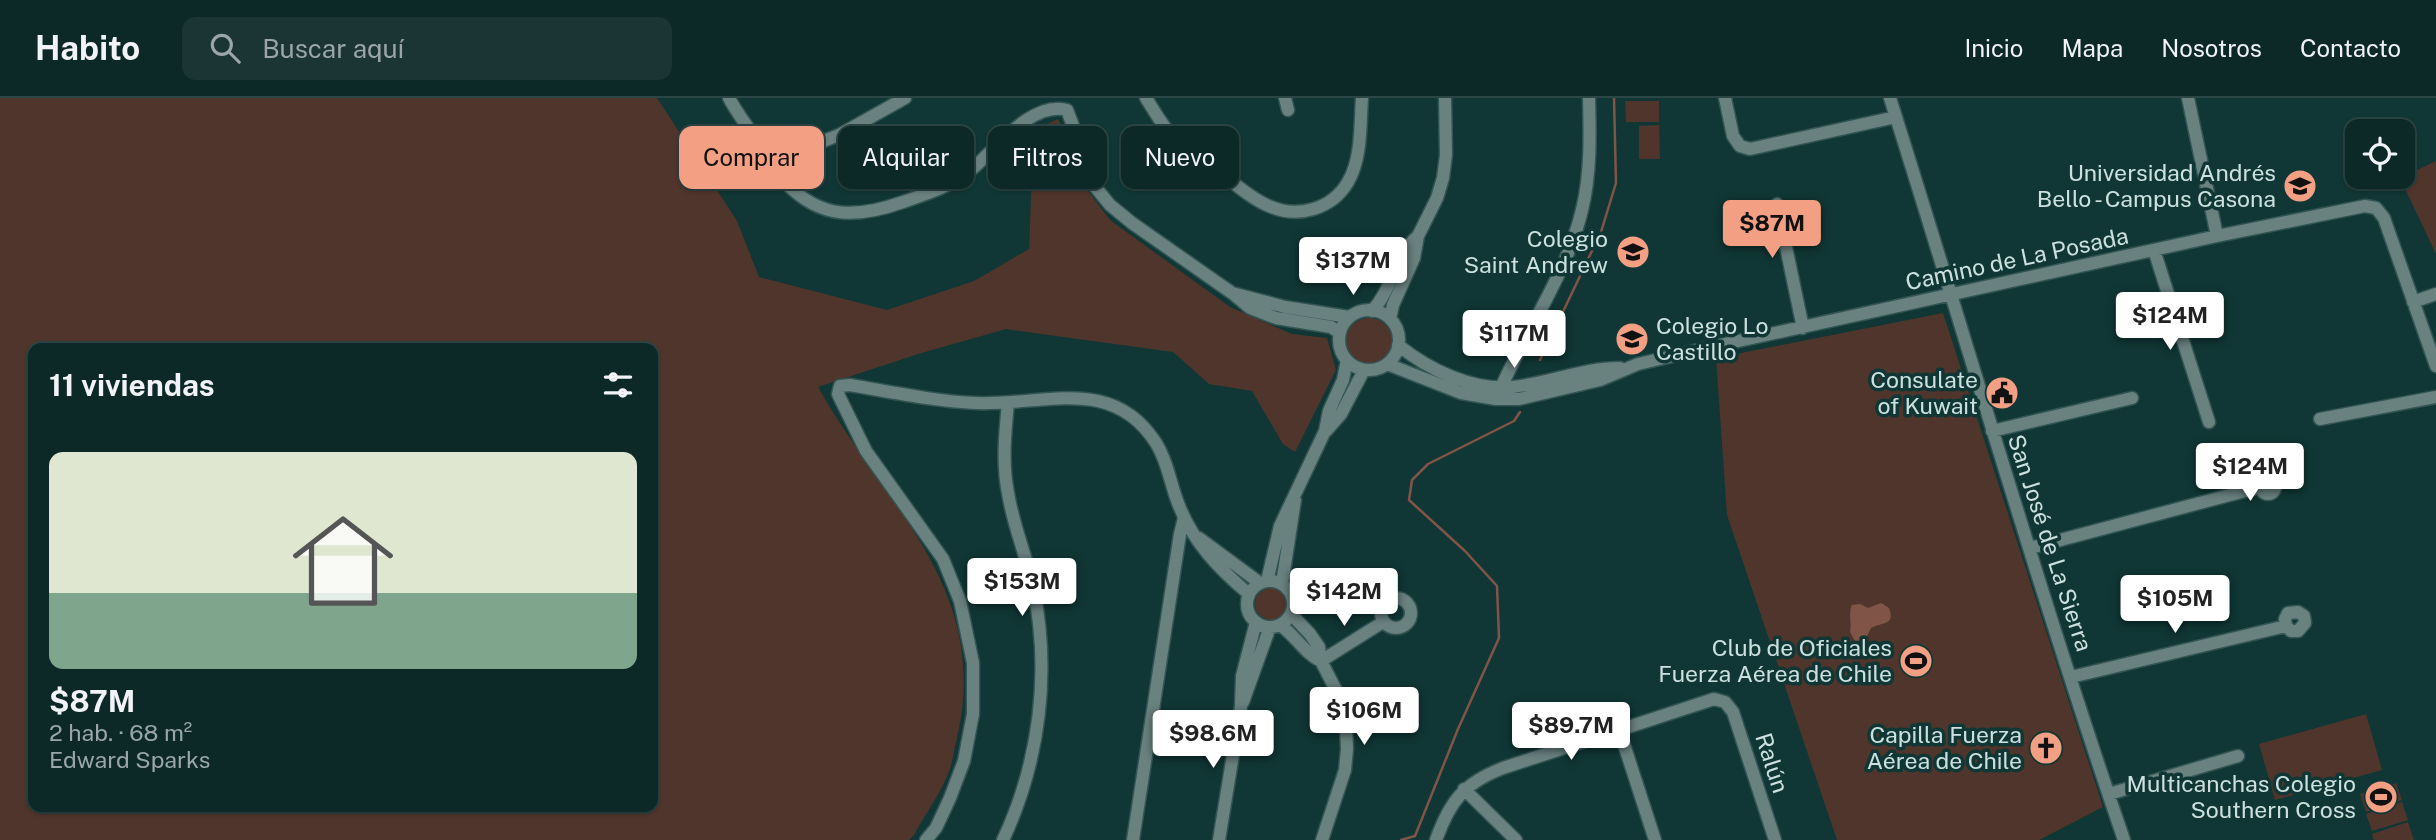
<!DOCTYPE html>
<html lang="es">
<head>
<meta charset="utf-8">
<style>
  :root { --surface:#0c2928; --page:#1a3534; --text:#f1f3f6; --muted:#9aa6a8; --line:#2c4545; --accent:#f39f83 }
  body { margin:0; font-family:"Public Sans",sans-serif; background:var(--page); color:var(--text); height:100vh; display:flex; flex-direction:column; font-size:26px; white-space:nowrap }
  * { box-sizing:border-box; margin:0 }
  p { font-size:23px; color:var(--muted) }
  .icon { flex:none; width:38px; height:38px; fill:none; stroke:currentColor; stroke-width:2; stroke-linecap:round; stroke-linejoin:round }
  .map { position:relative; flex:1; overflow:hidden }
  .drawer { position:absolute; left:28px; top:245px; width:630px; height:469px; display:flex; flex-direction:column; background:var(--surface); border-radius:14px; box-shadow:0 2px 5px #0004,0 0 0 2px var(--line) }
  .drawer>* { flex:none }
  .hud { position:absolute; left:679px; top:28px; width:665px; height:63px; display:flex; gap:14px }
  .tools { position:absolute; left:2345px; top:21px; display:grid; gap:14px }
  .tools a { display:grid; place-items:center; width:70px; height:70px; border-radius:14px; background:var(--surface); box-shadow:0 2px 5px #0004,0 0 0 2px var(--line); font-size:35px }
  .price { position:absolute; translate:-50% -60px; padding:0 16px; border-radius:7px; background:#fff; color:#222; font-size:23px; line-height:46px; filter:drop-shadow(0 2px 4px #0008) }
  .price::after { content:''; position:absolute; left:50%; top:42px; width:21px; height:16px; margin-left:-10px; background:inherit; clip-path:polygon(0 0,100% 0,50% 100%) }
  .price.selected { background:var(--accent); color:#111 }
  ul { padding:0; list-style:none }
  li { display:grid; align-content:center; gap:14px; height:371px; padding:0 21px }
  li+li { border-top:2px solid var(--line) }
  li span { display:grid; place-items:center; height:217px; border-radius:14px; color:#555 }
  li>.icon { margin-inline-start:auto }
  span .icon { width:126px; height:126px; fill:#fffc; stroke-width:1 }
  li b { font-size:30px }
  h2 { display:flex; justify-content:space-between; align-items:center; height:84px; padding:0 21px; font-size:30px }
  .tag { padding:0 24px; border-radius:14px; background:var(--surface); box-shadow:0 2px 5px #0004,0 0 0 2px var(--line); font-size:24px; line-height:63px }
  .tag.selected { background:var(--accent); color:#111 }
  header { display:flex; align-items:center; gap:42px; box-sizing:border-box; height:98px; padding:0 35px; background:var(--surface); border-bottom:2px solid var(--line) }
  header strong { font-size:33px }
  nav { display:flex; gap:38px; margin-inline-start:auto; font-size:24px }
  .search { width:490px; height:63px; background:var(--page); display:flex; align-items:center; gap:18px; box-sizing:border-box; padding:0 24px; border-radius:14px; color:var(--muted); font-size:26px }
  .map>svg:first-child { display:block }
  .green { fill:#50352c; fill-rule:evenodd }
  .water { fill:#805547 }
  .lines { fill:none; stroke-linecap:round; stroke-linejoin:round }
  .stream { stroke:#805547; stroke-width:2.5 }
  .minor-casing { stroke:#325554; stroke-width:15 }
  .minor { stroke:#69817f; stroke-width:12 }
  .labels { text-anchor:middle; stroke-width:7; stroke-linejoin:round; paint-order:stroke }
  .poi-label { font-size:23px; fill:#cce0df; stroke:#103735; text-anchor:end }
  .street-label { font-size:23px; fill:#cce0df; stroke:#103735 }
</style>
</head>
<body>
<header>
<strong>Habito</strong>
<div class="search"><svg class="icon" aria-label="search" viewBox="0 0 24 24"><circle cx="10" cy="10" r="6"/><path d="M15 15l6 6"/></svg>Buscar aquí</div>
<nav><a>Inicio</a><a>Mapa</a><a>Nosotros</a><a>Contacto</a></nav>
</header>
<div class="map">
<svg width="2436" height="742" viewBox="0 0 2436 742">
  <rect width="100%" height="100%" fill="#103735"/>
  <path class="green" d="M0,0H657L737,123L759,179L887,212L974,183L1029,151L1033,49L1027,35L1058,21L1067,38L1073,73L1110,122L1230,209L1292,236L1327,240L1336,272L1295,354L1283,346L1252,293L1209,286L1173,254L1006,231L918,256L818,289C884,407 992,490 957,640C954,650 953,662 950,671C942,694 925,716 914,737L909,742H0ZM33,250H653V709H33Z
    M1625,3H1659V24H1626Z
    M1659,27L1660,61H1639V28Z
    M2436,63V156L2400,80Z
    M1943,215L2103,709L2039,742H1837L1727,417L1716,260Z
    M1346 243a23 23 0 1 1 46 0a23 23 0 1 1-46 0Z
    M1255 506a16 16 0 1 1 32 0a16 16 0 1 1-32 0Z
    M2366,616L2382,672L2275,702L2259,646Z
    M2396,685L2402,702L2366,714L2360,696Z
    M2402,704L2408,722L2372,733L2366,716Z
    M2408,724L2414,742H2374L2372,736Z"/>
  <path class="water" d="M1881,505L1889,510C1896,528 1881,524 1871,530L1865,542L1855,543L1850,534C1852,525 1848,515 1852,507L1860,506L1868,510Z"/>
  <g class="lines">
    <path class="stream" d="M1540,262L1601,134L1616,85L1614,0
      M1401,742L1415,738L1458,631L1499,540L1497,488L1465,453L1409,402L1412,382L1428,366L1514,323L1520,314"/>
    <defs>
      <path id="minor" d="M729,0C739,19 753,36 765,53C772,63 778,76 786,85C821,122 858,120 903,104C926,96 952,88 971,72C995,52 1032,2 1067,12L1080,46L1083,69L1092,85L1110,107L1132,125L1232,195L1250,210L1276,220L1331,229L1340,235
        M1146,0C1155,14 1162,28 1174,40C1187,53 1205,64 1220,75C1236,86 1251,101 1269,108C1298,121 1332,111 1348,84C1362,60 1360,27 1362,0
        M1285,0L1288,12
        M1725,0L1733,38L1740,48L1750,51L1896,19
        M1890,0C1968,247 2040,497 2124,742
        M2188,0L2217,138
        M772,63L839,37L905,0
        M1777,106L1803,230
        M2154,152L2209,324
        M1232,195L1285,209L1349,219
        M2413,204L2436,196
        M1339 242a30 30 0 1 1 60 0a30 30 0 1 1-60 0Z
        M1372,213C1393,191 1394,158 1418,138
        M1390,221L1393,207L1414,160L1418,138L1437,100L1443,80L1446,57L1445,0
        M1398,247C1429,272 1473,293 1513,289C1549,285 1583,270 1620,270
        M1387,266L1461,295L1496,301H1519L1600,282L1638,266L1720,247L2217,138L2365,108L2376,110L2384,120L2436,268
        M1496,301C1522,238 1566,179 1582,112C1591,75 1590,38 1589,0
        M2320,321L2436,299
        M1326,333L1341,316L1364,272
        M1992,333L2132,300
        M2261 389a7 7 0 1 1 14 0a7 7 0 1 1-14 0Z
        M1199,440L1260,485
        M2030,450L2260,389
        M1267,483L1280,428L1325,333L1329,313L1343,282L1347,262
        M1247 506a23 23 0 1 1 46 0a23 23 0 1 1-46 0Z
        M1282,486L1295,402
        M1381 515a15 15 0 1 1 30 0a15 15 0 1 1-30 0Z
        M1291,516L1310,536L1319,549L1321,563L1337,594L1346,629L1347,651L1345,672L1322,742
        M1280,527C1295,537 1305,556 1321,563
        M1321,563L1383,524
        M2071,579L2286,528L2291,533H2298L2305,525L2304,518L2298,514L2288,515L2285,521L2286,528
        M1243,604L1270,529
        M1619,631L1655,742
        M1464,691L1516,742
        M2109,696L2238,658
        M926,742L936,730L950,700L964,663L973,616V565L960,503L943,461L866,353L838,296L840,288L850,287C892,294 933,303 976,305C1043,308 1112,276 1156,345C1168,364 1170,385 1178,405C1192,443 1219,471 1249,496
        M1003,742C1040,663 1051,573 1033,488C1026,457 1013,427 1008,395C1002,365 1005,336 1008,305
        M1133,742L1180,436L1184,420
        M1219,742L1241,608L1242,578L1256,524
        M1436,742C1450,703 1464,685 1503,670L1714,601L1725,604L1733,614L1775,742"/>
    </defs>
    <use href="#minor" class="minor-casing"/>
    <use href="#minor" class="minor"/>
  </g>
  <defs>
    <symbol id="university-disc" viewBox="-11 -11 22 22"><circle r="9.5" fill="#f39f83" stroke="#103735"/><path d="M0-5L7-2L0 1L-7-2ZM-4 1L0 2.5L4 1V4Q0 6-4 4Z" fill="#111"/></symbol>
    <symbol id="school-disc" viewBox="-11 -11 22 22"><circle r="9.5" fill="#f39f83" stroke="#103735"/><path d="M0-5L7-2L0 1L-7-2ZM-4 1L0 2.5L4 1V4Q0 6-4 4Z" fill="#111"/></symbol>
    <symbol id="civic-disc" viewBox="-11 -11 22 22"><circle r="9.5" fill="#f39f83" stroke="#103735"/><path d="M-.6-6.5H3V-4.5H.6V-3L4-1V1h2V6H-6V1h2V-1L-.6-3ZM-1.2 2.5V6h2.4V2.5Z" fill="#111"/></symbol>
    <symbol id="stadium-disc" viewBox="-11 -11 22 22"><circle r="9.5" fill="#f39f83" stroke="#103735"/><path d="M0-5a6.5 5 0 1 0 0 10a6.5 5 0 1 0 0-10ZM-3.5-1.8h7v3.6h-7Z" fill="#111"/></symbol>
    <symbol id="church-disc" viewBox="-11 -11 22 22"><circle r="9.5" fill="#f39f83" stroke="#103735"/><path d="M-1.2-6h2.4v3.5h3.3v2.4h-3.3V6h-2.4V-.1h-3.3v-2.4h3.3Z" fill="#111"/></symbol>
  </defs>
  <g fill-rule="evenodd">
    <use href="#university-disc" x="2281" y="69" width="38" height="38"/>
    <use href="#school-disc" x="1614" y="135" width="38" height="38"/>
    <use href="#school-disc" x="1613" y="222" width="38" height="38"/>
    <use href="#civic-disc" x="1983" y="276" width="38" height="38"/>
    <use href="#stadium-disc" x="1897" y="544" width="38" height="38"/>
    <use href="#church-disc" x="2027" y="631" width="38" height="38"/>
    <use href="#stadium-disc" x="2362" y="680" width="38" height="38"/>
  </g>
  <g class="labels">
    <g class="poi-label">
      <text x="2276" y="83">Universidad Andrés<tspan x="2276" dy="26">Bello - Campus Casona</tspan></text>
      <text x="1608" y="149">Colegio<tspan x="1608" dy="26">Saint Andrew</tspan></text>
      <text x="1656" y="236" text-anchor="start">Colegio Lo<tspan x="1656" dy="26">Castillo</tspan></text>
      <text x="1978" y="290">Consulate<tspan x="1978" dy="26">of Kuwait</tspan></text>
      <text x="1892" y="558">Club de Oficiales<tspan x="1892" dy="26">Fuerza Aérea de Chile</tspan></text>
      <text x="2022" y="645">Capilla Fuerza<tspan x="2022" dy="26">Aérea de Chile</tspan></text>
      <text x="2356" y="694">Multicanchas Colegio<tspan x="2356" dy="26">Southern Cross</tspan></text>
    </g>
    <g class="street-label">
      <text transform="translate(2017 161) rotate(-12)" y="8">Camino de La Posada</text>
      <text transform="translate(2050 445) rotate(72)" y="8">San José de La Sierra</text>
      <text transform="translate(1772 665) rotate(72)" y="8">Ralún</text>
    </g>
  </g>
</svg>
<div class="tools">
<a><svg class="icon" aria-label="locate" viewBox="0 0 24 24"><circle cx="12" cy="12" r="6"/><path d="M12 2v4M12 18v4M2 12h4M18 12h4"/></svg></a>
</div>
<b class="price selected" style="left:1772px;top:162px">$87M</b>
<b class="price" style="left:1353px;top:199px">$137M</b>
<b class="price" style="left:2170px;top:254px">$124M</b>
<b class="price" style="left:1514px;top:272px">$117M</b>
<b class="price" style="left:2250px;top:405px">$124M</b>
<b class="price" style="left:1022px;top:520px">$153M</b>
<b class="price" style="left:1344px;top:530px">$142M</b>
<b class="price" style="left:2175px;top:537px">$105M</b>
<b class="price" style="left:1364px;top:649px">$106M</b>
<b class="price" style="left:1571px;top:664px">$89.7M</b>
<b class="price" style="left:1213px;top:672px">$98.6M</b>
<div class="hud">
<a class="tag selected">Comprar</a>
<a class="tag">Alquilar</a>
<a class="tag">Filtros</a>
<a class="tag">Nuevo</a>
</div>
<section class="drawer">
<h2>11 viviendas<svg class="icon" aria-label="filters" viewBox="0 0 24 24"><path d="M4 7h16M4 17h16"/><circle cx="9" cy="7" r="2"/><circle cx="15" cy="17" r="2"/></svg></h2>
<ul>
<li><span style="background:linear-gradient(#dfe7d0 65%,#7fa58c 0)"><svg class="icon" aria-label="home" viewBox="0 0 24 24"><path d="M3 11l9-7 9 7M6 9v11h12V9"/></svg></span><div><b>$87M</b><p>2 hab. · 68 m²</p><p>Edward Sparks</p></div></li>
</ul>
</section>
</div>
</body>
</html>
